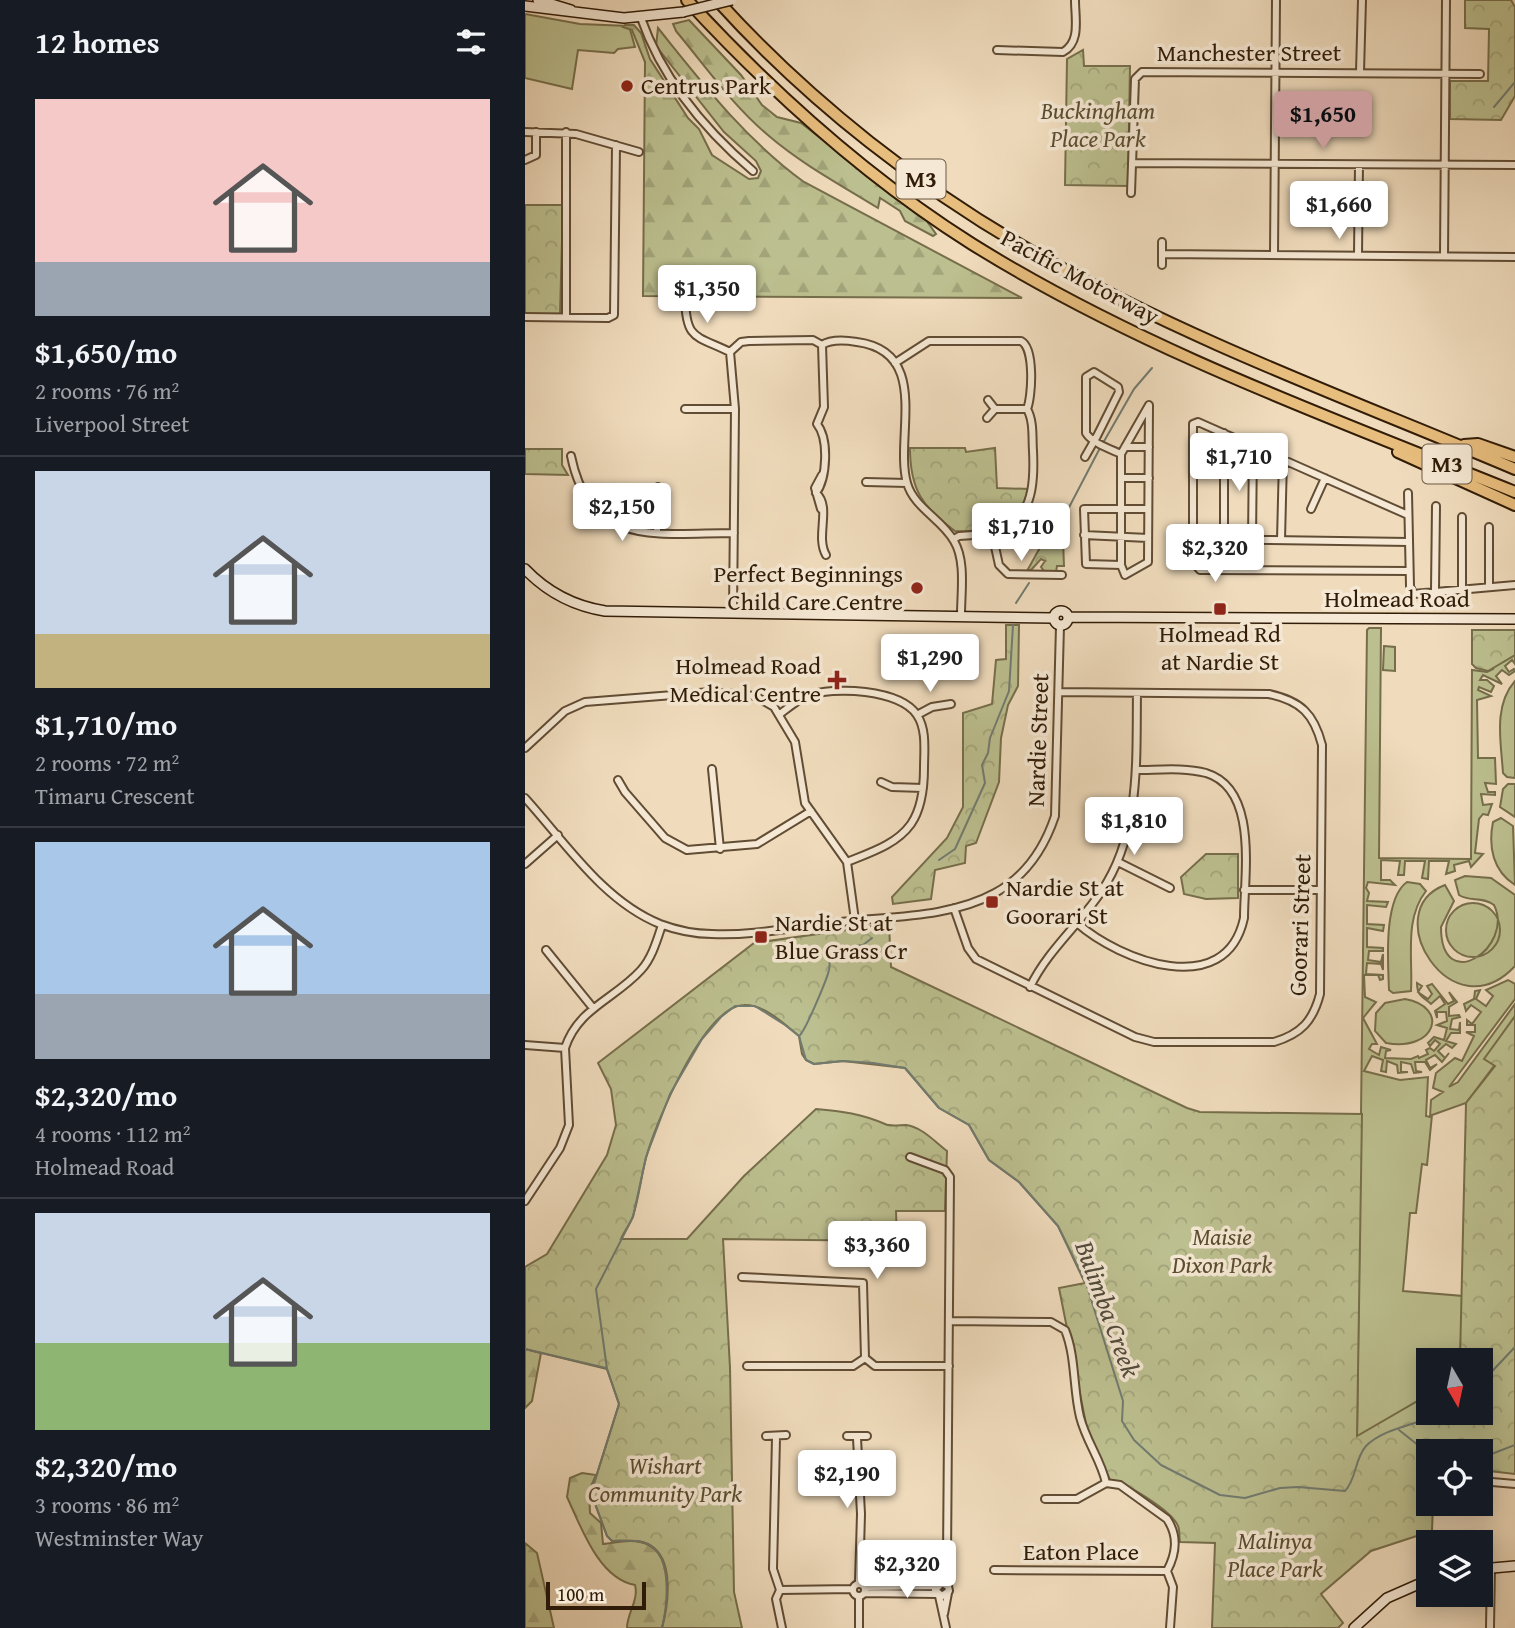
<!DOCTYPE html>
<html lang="en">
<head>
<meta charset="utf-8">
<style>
  :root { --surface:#171b24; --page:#20242c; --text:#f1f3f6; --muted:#9ea1a6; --line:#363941; --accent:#c59692 }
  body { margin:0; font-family:"Gentium Book Plus",serif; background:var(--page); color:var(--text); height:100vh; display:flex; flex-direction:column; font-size:26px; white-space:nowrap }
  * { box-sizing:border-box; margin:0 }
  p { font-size:23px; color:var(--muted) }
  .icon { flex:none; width:38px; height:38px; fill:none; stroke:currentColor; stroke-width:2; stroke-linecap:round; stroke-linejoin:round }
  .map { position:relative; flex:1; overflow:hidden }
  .panel { display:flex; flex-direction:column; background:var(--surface); width:525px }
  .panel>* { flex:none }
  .needle { width:46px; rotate:171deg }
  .buttons { position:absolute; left:891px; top:1348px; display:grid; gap:14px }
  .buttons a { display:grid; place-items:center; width:77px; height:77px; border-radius:0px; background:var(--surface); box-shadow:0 4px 18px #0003; font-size:35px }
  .scale { position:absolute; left:21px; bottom:18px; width:100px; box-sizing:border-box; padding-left:7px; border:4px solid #311c07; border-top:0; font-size:19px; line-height:24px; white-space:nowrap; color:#311c07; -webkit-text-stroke:5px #f5e8d4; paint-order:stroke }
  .price { position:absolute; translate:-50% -60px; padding:0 16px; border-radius:7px; background:#fff; color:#222; font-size:23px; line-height:46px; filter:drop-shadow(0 2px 4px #0008) }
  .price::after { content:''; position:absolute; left:50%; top:42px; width:21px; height:16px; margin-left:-10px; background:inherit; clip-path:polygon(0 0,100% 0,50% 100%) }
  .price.active { background:var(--accent); color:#111 }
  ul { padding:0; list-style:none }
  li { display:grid; align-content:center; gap:14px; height:371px; padding:0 35px }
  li+li { border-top:2px solid var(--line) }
  li span { display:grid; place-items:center; height:217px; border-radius:0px; color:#555 }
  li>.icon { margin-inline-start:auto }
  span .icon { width:126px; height:126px; fill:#fffc; stroke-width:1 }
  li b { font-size:30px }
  h2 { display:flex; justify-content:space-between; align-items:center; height:84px; padding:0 35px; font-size:30px }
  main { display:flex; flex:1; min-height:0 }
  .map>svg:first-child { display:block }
  .grass { fill:#bcbf8f; stroke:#766e4b; stroke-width:2 }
  .forest { fill:url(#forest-firs); stroke:#766e4b; stroke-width:2 }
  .park { fill:url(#park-crowns); stroke:#766e4b; stroke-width:2 }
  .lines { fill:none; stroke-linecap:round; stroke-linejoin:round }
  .stream { stroke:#717b71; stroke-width:2 }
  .street-casing { stroke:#614c34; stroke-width:10 }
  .secondary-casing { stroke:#311c07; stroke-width:12 }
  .highway-casing { stroke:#311c07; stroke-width:14 }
  .street { stroke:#f5e8d4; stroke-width:6 }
  .secondary { stroke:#f5e8d4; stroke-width:9 }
  .highway { stroke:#e8be7e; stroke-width:10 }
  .secondary-bridge-casing { stroke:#311c07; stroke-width:12; stroke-linecap:butt }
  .secondary-bridge { stroke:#f5e8d4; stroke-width:9 }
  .poi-dot { fill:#8f2418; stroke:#f5e8d4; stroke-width:2.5 }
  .labels { text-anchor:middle; stroke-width:7; stroke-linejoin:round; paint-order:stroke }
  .shield { fill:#f5e8d4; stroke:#6c5944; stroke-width:2 }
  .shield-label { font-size:23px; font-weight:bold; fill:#311c07 }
  .street-label { font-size:24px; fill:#311c07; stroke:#f5e8d4 }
  .poi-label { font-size:24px; fill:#311c07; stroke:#f5e8d4; text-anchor:start }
  .park-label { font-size:24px; font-style:italic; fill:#5b4d30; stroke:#f5e8d4 }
  .water-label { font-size:26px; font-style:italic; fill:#514b3c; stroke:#f5e8d4 }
</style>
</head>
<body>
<main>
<section class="panel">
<h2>12 homes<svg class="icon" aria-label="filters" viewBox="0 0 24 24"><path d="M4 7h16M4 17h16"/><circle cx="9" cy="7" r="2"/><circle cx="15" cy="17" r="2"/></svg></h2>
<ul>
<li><span style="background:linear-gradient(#f6c9c9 75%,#9aa5b1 0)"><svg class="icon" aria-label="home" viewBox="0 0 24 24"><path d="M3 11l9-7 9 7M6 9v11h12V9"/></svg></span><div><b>$1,650/mo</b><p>2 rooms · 76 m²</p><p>Liverpool Street</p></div></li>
<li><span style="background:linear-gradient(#c9d6e8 75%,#c2b280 0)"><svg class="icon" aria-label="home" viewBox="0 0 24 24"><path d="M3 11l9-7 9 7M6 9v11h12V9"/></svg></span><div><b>$1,710/mo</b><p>2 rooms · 72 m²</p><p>Timaru Crescent</p></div></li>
<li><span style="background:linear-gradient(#a9c7e8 70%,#9aa5b1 0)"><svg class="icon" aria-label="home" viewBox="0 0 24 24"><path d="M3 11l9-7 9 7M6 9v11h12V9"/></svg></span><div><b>$2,320/mo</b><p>4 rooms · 112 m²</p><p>Holmead Road</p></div></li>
<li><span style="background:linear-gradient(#c9d6e8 60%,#8fb573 0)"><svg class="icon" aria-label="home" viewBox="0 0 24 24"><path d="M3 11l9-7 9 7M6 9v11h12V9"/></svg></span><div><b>$2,320/mo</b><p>3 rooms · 86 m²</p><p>Westminster Way</p></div></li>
</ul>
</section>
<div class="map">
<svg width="990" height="1628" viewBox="0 0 990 1628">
  <defs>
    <pattern id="forest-firs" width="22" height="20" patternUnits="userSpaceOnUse" patternTransform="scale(1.75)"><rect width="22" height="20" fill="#bcbf8f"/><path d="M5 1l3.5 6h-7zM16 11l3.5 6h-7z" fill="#a2a47a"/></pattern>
    <pattern id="park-crowns" width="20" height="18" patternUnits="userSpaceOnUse" patternTransform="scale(1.75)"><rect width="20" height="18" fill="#bcbf8f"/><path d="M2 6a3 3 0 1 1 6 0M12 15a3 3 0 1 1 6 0" fill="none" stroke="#a2a47a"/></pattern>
  </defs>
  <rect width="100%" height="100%" fill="#f0dcbd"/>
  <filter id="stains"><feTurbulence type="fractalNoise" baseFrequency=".00286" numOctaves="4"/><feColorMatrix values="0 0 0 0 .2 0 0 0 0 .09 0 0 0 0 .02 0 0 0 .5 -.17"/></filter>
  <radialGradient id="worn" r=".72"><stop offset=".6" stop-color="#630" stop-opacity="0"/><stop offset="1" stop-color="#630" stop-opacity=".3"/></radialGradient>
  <path class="grass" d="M0,14L55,24L104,26L110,47L93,49L89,53L53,50L47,89L0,78Z
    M844,628H856L854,858L946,859L947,670L962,672L968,669L970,664L990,655V664L987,660L980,666L984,672L989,669L990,671L984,675L977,670L971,676L977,684L958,675L955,680H962L969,686L966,692L954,687L953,690L966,696L952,700L953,758H970L971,784L960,783L963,792H970V795L956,794L958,805L967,804L963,815L958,814L954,819L950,853L958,854L946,867L944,861L929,865L930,871L921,874L924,861H904L903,879L897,878L900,861H880L879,875H873L875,861L856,860V880H865L870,885L843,882L841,888L844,893L842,901L863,902L861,907L842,905V924L859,925L858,931L842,928V947L858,948V951H844L843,960L856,962L858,954V970L856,964L842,963L841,974L858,975V979L855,980L853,975H839L840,997L851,1002L838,1018L852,1044H847L844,1049L854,1055L856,1047L866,1050L861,1051L860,1058L886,1059L893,1056L894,1058L903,1054L901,1050L905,1048L909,1051L915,1044L910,1040L905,1046L903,1043L909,1037L919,1040L922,1028L912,1025L922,1021L921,1012H912V1018L910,1011L920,1004L915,996L906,1004C897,996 892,996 892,983L897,986L893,992L903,999L907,994L902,986L907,984L923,1004L929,1001L924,992L932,1002L924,1007V1016L934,1015L935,1017L927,1019L925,1029L934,1030L935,1022V1033H926L921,1041L931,1044L927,1048L921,1044L913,1051L920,1058L924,1053L917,1062L910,1055L901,1060L905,1068L912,1064L905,1070L900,1062H890L891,1071L897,1072L889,1073L886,1064L876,1062V1072H883L873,1073L872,1065L862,1061L861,1072L856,1071L858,1060L847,1056L839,1071L875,1080L903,1077L901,1116L905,1117L906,1100L918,1092L908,1088L911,1073L930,1058L937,1061L949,1036L941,1032H950V1025H942V1020L947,1024L956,1012L946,1005L941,1011L939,1004L949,999L950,991L955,990L951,999L961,1006L968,996L961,990L983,980L990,984V999L924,1087L933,1082L990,1004V1038L941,1103L907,1115L902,1165L897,1164L891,1213H885L878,1291L938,1296L935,1360H903V1395L832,1437L842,630Z
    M859,646L870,647V671L858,670Z
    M990,681V778L982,777L978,773C976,742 968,706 990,681Z
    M983,784H990V817L975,807L978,789Z
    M976,818L988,826L990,885C968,871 963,847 968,822Z
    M940,876L966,878L990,895V966C927,1034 851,911 920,885L929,901L916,927C916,997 990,947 969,905C958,896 944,902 934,895L930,880Z
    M882,882L895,884L901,891C879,919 888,958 886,991L868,993L864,990C863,963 858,899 882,882Z
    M921 930a27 27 0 1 1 54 0a27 27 0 1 1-54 0Z
    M880,999C925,1007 911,1052 861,1043L850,1031L851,1013L860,1003Z"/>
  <path class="forest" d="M164,20L216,75L237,105L252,117L276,123L401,220L411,234L408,236L380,221L375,211L355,198L353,208C316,185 278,165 244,136C208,106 181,67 151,31L148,24Z
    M100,25H109L116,33L125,59L163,118L174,129L187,155L224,179L233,178L236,171L231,161L199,132L131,46L133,28C178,84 220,139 279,182L497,298L118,296L120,62L107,30L98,27Z
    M0,1349L16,1353L7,1401L0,1408Z
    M57,1473L71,1475L64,1491L65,1513L76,1523L78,1544C89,1543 102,1539 115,1542C150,1549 144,1602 137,1628H102C102,1613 114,1600 110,1585C74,1579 56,1527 42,1497L45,1478Z
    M0,1543L12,1553L29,1628H0Z"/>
  <path class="park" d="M940,0H986L990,7V96L976,120L925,119V81H963L964,29L940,28Z
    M558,50L559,66H605L603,186L540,185L542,59Z
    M0,205H38L35,314H0Z
    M385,448H440L441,452L470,448L472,488L505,489C495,523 464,533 430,531C397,507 385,489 385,448Z
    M0,449H37V465L43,475L0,474Z
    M537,514L539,566H532L531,572L519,571L516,567L520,561L516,559L506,570L502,571L533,515Z
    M481,625H494L493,686L483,705L476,738L474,782L451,843L441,846L440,863L410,870L406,899L368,904L367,897L422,838L438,807V713L467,704L471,660L481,659Z
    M947,630H990V655L963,671L951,668L947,664Z
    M681,854H713V898L681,899L659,894L656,877Z
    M364,924L366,967L662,1108L675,1112L837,1114L832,1436L903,1395V1412H956V1360H935L941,1103L970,1066L959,1059L990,1016V1474L964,1471L956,1479V1451H903V1503H908L907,1531L846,1551L796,1594L818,1623L813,1628H687L690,1543L655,1542C654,1538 655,1530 653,1526C647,1511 600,1482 585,1480L562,1429L534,1288L560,1283L533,1226L494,1182L464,1160L444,1125L414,1108L380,1068L318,1061L289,1064L281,1060L277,1054L274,1036C259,1024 239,1004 219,1005C179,1006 130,1124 121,1158C116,1177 114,1197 108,1216C105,1224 99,1232 96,1239H162L219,1176L291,1109C317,1111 337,1114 360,1124C366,1127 374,1125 381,1125C397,1127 410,1142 422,1151L420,1211H371L372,1241L198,1239L205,1368L209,1592L217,1628H137C143,1606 150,1559 125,1545C115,1539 99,1541 87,1541L82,1536L66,1493L94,1404L82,1369L0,1349V1267L22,1254L82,1155L91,1125L86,1089L73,1063L229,943Z"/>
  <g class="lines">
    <path class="stream" d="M969,107L990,82
      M578,443L609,389L627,368
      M528,538L575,448
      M491,603L504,583
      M414,860L430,849L460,783L457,765L463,753L465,738L484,691L488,625
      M274,1036C280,1032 302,979 304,970C306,961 302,957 309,949L338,945L347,938
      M0,1349L81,1368
      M956,1383L990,1347
      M874,1430L903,1453
      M956,1458L990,1445
      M137,1628C142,1607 148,1559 125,1545C115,1539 99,1541 87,1541L82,1536L66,1493L94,1404L82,1369L71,1289L108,1217L121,1157L145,1094L177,1039L196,1017L210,1006H230L260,1025L274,1036L281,1060L289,1064L318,1061L348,1063L380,1068L414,1108L444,1125L464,1160L494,1182L533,1226L561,1283L598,1401L597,1421L609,1440L636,1465L695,1495L720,1498L755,1488L773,1487L820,1491C832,1478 829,1460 841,1446C860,1427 894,1425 918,1412"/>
    <defs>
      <path id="street" d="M116,18C137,78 180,130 228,171
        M472,50L538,52C556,42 550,19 550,0
        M835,72L837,0
        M0,132L51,134L114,152
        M0,160L11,155V132
        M607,163L990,165
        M606,193L610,79L617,72L955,74
        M637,254L990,257
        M749,254L751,0
        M833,255L834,165
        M919,256L921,0
        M637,265V242
        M160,298C161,340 170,335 205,352
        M0,317L83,318L89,315L91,145
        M41,317V132
        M297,345L299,407L292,424C304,439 302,478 291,493C307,507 290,536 301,555
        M370,363L404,341H496C510,348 507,397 502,409
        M624,405L623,562L600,575L596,565V454Z
        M160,409H210
        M470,409H502
        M462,418L470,409L463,400
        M600,447H624
        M46,456C65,549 134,533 209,533
        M560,457L572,436L594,392L593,387L569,372L561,377V433C567,443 585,449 596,454
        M596,478H624
        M341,482L382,483
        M883,493L885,586L888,594L990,585
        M296,509L290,488L297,475
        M786,509L800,478
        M883,515L673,422L668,424V562L675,570L884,571
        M132,532L133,487
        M467,533L474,565L483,574L537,575
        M559,535L623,538
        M429,539L434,536C496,533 511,512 508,451C507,438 509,421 502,409
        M667,539L884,542
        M699,539V433
        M727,540L728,446
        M756,540L758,459
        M596,565L561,564L559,509H623
        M964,586V527
        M937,590V517
        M910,591L911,506
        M208,613L210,409L205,352L216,342L224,341L288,340L297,345C306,339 320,340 332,342C407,352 369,437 382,483C389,508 417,519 429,541C441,561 436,592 436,615
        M255,714C263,708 272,700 282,696C308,686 375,689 392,715C402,730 399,751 399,768C399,787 397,808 386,824C371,845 344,853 322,862
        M392,715L407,707L426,704
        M0,748L40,711L60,702L186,692L230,696L249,707L270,742L280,803L322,862L330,920
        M187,769L195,849
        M93,780L100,792L140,838L162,850L232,844L286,811
        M356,782L367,787L398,788
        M0,798C40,842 78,901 135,924C151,930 170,934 187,934C227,936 269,927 308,923C360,916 423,919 470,893C501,876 519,849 530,816L535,626
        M593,862L645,888
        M0,864L33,835
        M719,890H796
        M429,908L443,948L451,959L610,1037L629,1042H749C776,1034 788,1021 795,994L797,745C789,714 776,701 744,694L534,692
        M552,923C595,961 701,1001 719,918C719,875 734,789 681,773C659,767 633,770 611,770
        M21,950L68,1008
        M505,987C523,950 553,926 576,892C616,833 611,761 612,693
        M0,1045L40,1048
        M385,1157L420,1170L425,1177L422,1558L417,1583L410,1590L417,1596L424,1591L423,1586L417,1583
        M0,1201L35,1148L44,1125L40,1048C53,1008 90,999 116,970C127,958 132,940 137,925
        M217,1277L338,1283L340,1358L350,1366H424
        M425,1321L526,1322L540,1330C551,1357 548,1389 555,1417C561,1441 576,1460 581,1483L595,1485L642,1519C654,1537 651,1554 642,1571L648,1587L645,1628
        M222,1366H328L340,1358
        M241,1436L261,1435
        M322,1436H342
        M251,1438L248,1569L255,1590L251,1599L257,1628
        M332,1438L336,1514L334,1583
        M967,1482L990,1484
        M520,1499H552L581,1483
        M469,1570L642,1571
        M328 1590a6 6 0 1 1 12 0a6 6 0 1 1-12 0Z
        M341,1587L412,1586
        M255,1590L328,1589
        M340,1593L412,1594
        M414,1596L421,1628
        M419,1614L423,1593
        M334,1628V1596
        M965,1628L966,1567"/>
      <path id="secondary" d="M13,0L46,10
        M0,6L99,18L158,12
        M0,569C22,592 49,606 80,611L528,618
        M529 618a7 7 0 1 1 14 0a7 7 0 1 1-14 0Z
        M543,617L990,619
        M956,1569L990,1566
        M829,1628L862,1598L903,1580"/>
      <path id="highway" d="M162,0C246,91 341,177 447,244C615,349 807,418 990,492
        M192,0C284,102 398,191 518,258C667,342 832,402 990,469
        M939,445L953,444L990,457
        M873,452L990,505"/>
    </defs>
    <use href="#street" class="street-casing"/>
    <use href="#secondary" class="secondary-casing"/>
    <use href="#highway" class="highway-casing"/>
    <use href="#street" class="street"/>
    <use href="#secondary" class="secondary"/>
    <use href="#highway" class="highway"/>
    <defs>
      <path id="secondary-bridge" d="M158,12L207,0"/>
    </defs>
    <use href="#secondary-bridge" class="secondary-bridge-casing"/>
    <use href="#secondary-bridge" class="secondary-bridge"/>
  </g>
  <g class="poi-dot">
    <circle cx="102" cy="86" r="7"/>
    <circle cx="392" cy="588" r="7"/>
    <rect x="688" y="602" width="14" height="14" rx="3.5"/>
    <path d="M308.5 669.5h7v7h7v7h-7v7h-7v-7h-7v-7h7z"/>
    <rect x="460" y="895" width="14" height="14" rx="3.5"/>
    <rect x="229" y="930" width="14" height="14" rx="3.5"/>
  </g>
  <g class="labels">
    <g class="shield">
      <rect x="371.5" y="159.5" width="49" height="39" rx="5"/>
      <rect x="897.5" y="444.5" width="49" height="39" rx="5"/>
    </g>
    <g class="shield-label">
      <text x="396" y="187">M3</text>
      <text x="922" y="472">M3</text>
    </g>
    <g class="street-label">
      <text x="724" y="61">Manchester Street</text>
      <text transform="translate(555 277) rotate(28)" y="8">Pacific Motorway</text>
      <text x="872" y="607">Holmead Road</text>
      <text transform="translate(513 740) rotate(-88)" y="8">Nardie Street</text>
      <text transform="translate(775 925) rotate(-88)" y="8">Goorari Street</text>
      <text x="556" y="1560">Eaton Place</text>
    </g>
    <g class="poi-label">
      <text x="116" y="94">Centrus Park</text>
      <text x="378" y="582" text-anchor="end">Perfect Beginnings<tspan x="378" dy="28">Child Care Centre</tspan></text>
      <text x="695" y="642" text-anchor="middle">Holmead Rd<tspan x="695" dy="28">at Nardie St</tspan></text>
      <text x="296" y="674" text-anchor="end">Holmead Road<tspan x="296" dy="28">Medical Centre</tspan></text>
      <text x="481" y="896">Nardie St at<tspan x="481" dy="28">Goorari St</tspan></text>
      <text x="250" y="931">Nardie St at<tspan x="250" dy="28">Blue Grass Cr</tspan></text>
    </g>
    <g class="park-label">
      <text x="573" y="119">Buckingham<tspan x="573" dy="28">Place Park</tspan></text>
      <text x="697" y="1245">Maisie<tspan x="697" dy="28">Dixon Park</tspan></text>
      <text x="140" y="1474">Wishart<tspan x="140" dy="28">Community Park</tspan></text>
      <text x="750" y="1549">Malinya<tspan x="750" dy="28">Place Park</tspan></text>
    </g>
    <g class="water-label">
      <text transform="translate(583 1309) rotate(70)" y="9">Bulimba Creek</text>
    </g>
  </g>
  <rect width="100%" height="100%" filter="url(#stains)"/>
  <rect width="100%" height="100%" fill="url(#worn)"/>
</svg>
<div class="buttons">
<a><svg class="needle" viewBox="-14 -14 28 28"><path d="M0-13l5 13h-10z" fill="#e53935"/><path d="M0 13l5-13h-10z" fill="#9ea1a6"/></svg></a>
<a><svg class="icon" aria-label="locate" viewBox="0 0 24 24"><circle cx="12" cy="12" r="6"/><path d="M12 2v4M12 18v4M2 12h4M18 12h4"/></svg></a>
<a><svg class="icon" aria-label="layers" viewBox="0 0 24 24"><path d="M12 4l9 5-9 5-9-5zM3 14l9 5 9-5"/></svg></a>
</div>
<div class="scale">100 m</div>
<b class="price active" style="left:798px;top:151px">$1,650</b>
<b class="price" style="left:814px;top:241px">$1,660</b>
<b class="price" style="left:182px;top:325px">$1,350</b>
<b class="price" style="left:714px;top:493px">$1,710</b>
<b class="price" style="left:97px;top:543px">$2,150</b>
<b class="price" style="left:496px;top:563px">$1,710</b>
<b class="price" style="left:690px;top:584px">$2,320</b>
<b class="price" style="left:405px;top:694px">$1,290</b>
<b class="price" style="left:609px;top:857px">$1,810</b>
<b class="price" style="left:352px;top:1281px">$3,360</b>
<b class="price" style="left:322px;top:1510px">$2,190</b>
<b class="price" style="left:382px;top:1600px">$2,320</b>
</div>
</main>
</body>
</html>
